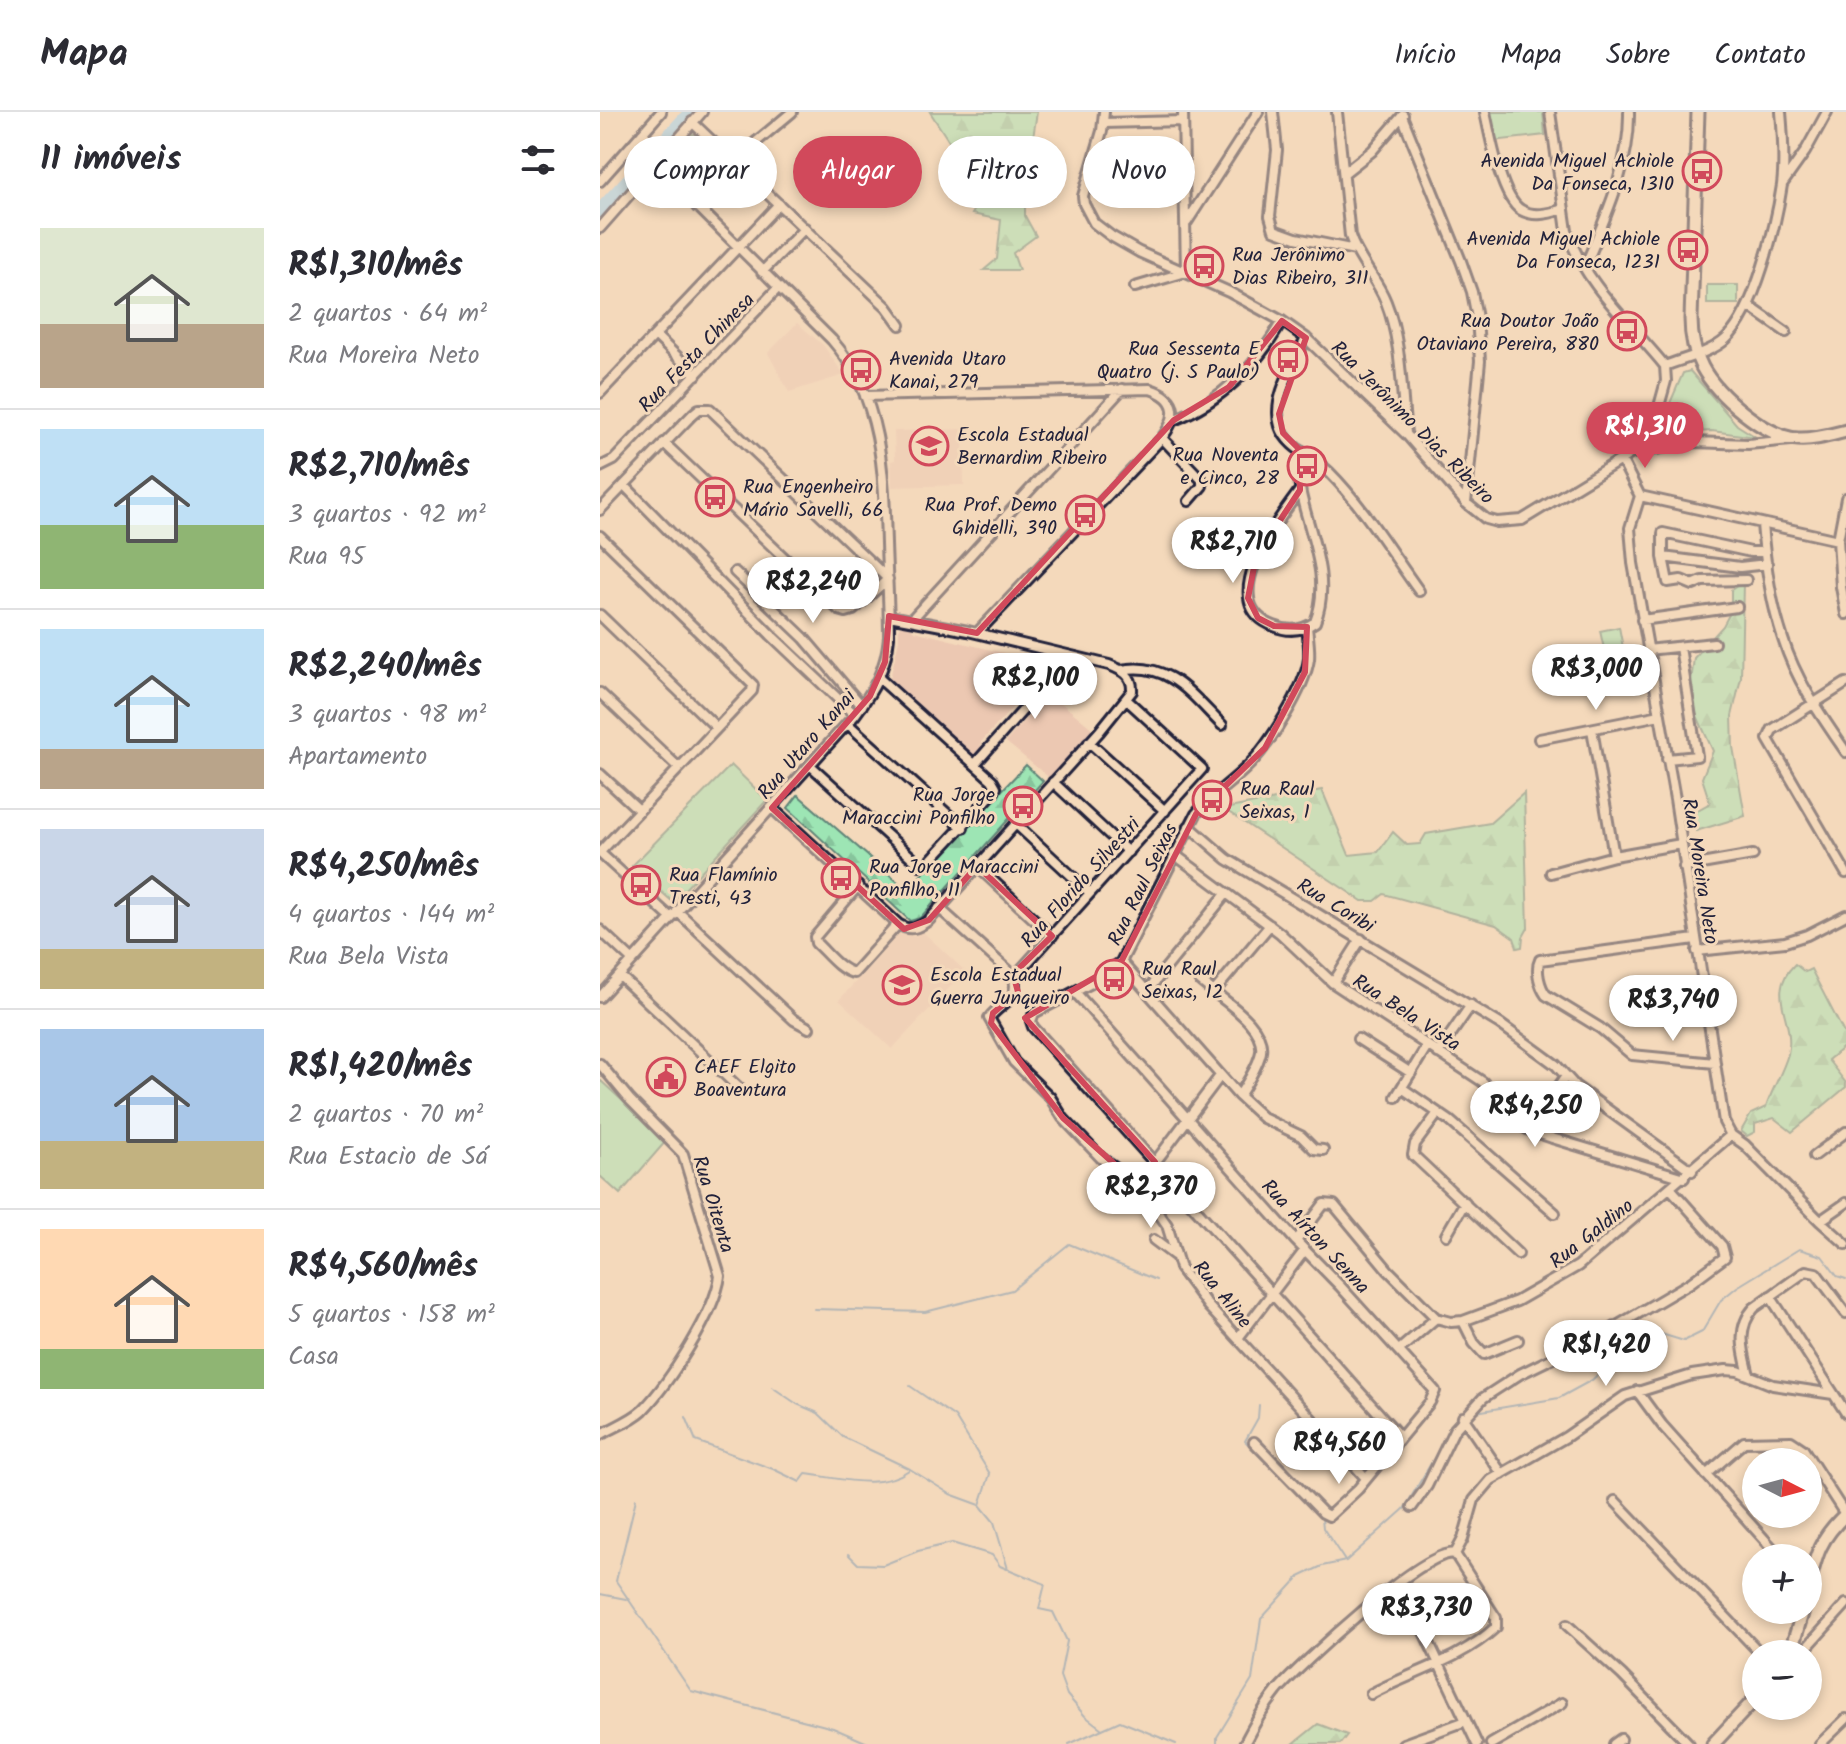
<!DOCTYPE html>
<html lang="pt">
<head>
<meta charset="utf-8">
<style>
  :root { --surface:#fff; --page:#f7f7f7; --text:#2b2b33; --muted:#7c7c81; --line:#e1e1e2; --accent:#d1495b }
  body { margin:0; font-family:Kalam,sans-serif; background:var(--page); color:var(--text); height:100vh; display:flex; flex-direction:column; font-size:30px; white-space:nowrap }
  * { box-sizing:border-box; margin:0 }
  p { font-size:26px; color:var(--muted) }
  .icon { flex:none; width:44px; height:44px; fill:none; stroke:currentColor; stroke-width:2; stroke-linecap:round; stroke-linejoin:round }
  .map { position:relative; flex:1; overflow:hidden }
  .side { display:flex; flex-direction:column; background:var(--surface); width:600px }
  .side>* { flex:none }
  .guide { position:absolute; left:24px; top:24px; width:760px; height:72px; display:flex; gap:16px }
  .needle { width:52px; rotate:96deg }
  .fabs { position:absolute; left:1142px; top:1336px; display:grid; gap:16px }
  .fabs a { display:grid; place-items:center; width:80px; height:80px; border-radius:50%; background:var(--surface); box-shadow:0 4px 12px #0003; font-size:40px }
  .price { position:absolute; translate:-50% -68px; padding:0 18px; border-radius:28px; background:#fff; color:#222; font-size:26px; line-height:52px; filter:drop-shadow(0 2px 4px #0008) }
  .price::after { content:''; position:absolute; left:50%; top:48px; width:24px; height:18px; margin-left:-12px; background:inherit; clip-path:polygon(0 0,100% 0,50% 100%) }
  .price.on { background:var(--accent); color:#fff }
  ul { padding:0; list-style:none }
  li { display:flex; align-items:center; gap:24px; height:200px; padding:0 40px }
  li+li { border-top:2px solid var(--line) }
  li span { display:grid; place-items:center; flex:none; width:224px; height:160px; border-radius:0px; color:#555 }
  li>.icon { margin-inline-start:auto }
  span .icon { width:96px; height:96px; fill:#fffc; stroke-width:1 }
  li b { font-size:34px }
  h2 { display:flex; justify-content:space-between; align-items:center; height:96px; padding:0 40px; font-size:34px }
  .tag { padding:0 28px; border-radius:36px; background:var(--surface); box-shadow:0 4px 12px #0003; font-size:28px; line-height:72px }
  .tag.on { background:var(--accent); color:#fff }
  header { display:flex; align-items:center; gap:48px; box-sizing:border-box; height:112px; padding:0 40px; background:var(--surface); border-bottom:2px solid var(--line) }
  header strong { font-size:38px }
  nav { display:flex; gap:44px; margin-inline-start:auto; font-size:28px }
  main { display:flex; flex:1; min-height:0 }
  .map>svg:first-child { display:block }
  .built { fill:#ecc8b2 }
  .forest { fill:url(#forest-firs); stroke:#608478; stroke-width:2 }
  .park { fill:#9de5b4; stroke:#608478; stroke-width:2 }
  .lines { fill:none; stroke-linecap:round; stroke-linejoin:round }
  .stream { stroke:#688cac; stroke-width:2 }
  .river { stroke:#97d2f7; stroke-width:14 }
  .street-casing { stroke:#22223b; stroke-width:14 }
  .secondary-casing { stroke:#22223b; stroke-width:17 }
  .street { stroke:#f4d9bb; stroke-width:8 }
  .secondary { stroke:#f4d9bb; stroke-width:11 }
  .marked { fill:none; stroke:#d1495b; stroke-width:6; stroke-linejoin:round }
  .labels { text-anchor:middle; stroke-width:6; stroke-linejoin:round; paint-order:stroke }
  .poi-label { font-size:20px; fill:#22223b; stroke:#f4d9bb; text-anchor:start }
  .street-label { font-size:20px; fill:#22223b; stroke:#f4d9bb }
</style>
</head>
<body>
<header>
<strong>Mapa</strong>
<nav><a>Início</a><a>Mapa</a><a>Sobre</a><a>Contato</a></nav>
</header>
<main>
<section class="side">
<h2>11 imóveis<svg class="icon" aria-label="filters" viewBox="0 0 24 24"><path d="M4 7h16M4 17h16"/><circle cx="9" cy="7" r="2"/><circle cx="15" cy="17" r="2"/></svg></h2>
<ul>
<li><span style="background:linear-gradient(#dfe7d0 60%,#b9a48a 0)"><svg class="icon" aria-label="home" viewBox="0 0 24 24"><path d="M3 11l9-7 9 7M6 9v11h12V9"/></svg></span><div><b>R$1,310/mês</b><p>2 quartos · 64 m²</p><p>Rua Moreira Neto</p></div></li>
<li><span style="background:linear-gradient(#bfe0f5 60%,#8fb573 0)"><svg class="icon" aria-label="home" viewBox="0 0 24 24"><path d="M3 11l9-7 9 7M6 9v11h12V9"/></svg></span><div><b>R$2,710/mês</b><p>3 quartos · 92 m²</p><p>Rua 95</p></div></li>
<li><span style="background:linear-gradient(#bfe0f5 75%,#b9a48a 0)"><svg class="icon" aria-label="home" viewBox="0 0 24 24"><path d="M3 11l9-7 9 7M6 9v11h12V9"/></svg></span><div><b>R$2,240/mês</b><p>3 quartos · 98 m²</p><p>Apartamento</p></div></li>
<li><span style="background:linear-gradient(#c9d6e8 75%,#c2b280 0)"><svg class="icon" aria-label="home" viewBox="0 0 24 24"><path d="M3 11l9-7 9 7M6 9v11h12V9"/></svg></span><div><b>R$4,250/mês</b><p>4 quartos · 144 m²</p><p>Rua Bela Vista</p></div></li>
<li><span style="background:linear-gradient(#a9c7e8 70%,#c2b280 0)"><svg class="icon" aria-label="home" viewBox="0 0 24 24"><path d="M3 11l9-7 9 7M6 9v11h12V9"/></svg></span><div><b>R$1,420/mês</b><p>2 quartos · 70 m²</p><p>Rua Estacio de Sá</p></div></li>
<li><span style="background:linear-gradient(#ffd9b3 75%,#8fb573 0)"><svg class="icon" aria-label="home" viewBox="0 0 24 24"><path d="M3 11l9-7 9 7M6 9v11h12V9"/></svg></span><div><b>R$4,560/mês</b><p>5 quartos · 158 m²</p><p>Casa</p></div></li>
</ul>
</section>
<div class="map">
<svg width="1246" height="1632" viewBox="0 0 1246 1632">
  <defs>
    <pattern id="forest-firs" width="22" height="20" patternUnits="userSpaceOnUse" patternTransform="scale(2)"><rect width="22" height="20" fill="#9de5b4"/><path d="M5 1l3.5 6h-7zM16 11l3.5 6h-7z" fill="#87c49c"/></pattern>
  </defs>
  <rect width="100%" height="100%" fill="#f4d9bb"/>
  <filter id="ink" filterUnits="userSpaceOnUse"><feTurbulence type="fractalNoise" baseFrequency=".0125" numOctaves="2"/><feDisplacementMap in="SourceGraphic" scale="16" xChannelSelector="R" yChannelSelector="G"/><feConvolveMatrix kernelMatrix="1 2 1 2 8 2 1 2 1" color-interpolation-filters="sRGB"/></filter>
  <g filter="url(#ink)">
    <path class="built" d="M197,211L223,233L244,263L189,280L168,241Z
      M363,317L364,373L292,375L291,349L295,348L294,319Z
      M303,511L309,513L314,519L436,549L441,544L456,547L458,554L450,555L381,630L380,642L370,643L290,567L299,528V516Z
      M448,580L494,618L452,668L406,630Z
      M323,820L365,859L292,937L239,888L299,822L314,824Z"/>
    <path class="forest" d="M330,0H437L425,77V104L436,124L413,141L419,158H384L397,147L401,108L372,102L387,76L399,36L370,20L350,31Z
      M1143,470L1141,566L1132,604L1133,635L1145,704L1096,719L1089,703L1110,691L1102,666L1113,639L1089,586L1094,546L1123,514L1131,499V478Z
      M426,653L443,669L320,806L310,809L188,696L198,683L307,778Z
      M722,678L749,743L778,740L793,720L807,733L820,732L826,722L890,711L924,681L928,816L923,825L922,835L917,836L914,826L896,813L784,782L775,789H762L624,697Z
      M1195,852L1205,860L1211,857L1246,925V933L1228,948L1246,971V975L1192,1020L1174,1006L1155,1012V1020L1147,1024L1141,1019L1151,1002L1166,995C1172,977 1183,960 1188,942C1196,908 1164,882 1195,852Z
      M718,1612L747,1623L740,1632H693Z"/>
    <path class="park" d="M890,0H943L945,23L893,29Z
      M93,22L120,43L126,51L119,67L100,85L81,67L77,43Z
      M1107,173H1138V192H1107Z
      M1090,259L1137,313L1156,325L1112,319L1061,322L1058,319L1083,261Z
      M1019,515L1025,546L1007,550L1000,519Z
      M131,653L167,688L73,790L32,754Z
      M0,968L66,1029L20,1082L0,1064Z"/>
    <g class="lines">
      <path class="stream" d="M214,1197L325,1200L412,1178L469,1132L556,1168
        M310,1274L355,1305L390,1362L380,1393
        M172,1275L197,1292L218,1301L243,1325L310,1357L350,1382L380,1393L394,1410L408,1457L445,1472L439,1497L453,1500L467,1529L460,1564L467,1583L485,1604L502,1617
        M659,1293L658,1306L645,1329L722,1406L723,1416L745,1449
        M876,1300L959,1286L992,1268L1040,1223L1058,1221L1084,1229L1102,1220L1121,1188L1137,1175L1199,1137L1222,1144L1237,1164L1246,1167
        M86,1305L96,1329L173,1357L200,1370L206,1362C240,1366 280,1379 309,1358
        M36,1387L16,1469L91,1579L233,1616L270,1632
        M248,1442L258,1452L283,1453L318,1439L352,1431L392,1443L400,1454L407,1457
        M0,1482L26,1487
        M293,1632H299
        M469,1632L520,1609L576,1632
        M617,1632V1625L652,1568L661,1507L699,1465L722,1454L746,1449L804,1397L846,1326"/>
      <path class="river" d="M0,99L91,0"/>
      <defs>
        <path id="street" d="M504,0L502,19L483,84L484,92L494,111L511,124L539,140L629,180L682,209L706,226L806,322L866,391L886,407L897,410L922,408L1032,341L1045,324L1058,298L1066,269L1065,254
          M673,0L677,38L670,104L674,118L696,126L755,138
          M737,0L750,124C758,149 777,166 786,190C802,230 801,279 806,321
          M885,0C890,23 901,86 921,98C935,106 950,101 964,97
          M950,0L967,119C985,173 1030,211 1065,254
          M802,4L861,149L872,180L877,206L880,249L866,391
          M92,10L287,195L300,213
          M504,11L583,9
          M744,61L772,39L803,3
          M0,69L61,0
          M1183,71L1205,40L1227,0
          M36,76L82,79
          M97,95L156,30L192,0
          M587,110L658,0
          M0,116L102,0
          M985,155C1005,105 1030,55 1029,0
          M162,160L205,116
          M535,175L586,160L583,0
          M1149,194L1186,220
          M55,223L96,263
          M706,226C695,251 671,286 680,314C687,336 714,345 729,360C764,395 790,439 819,479
          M1065,254C1084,246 1111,241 1126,227C1155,200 1176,113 1182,73C1185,50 1183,23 1181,0
          M0,281L179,92
          M265,284L550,277C579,286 578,305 562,326L377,521
          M574,308C621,289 658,253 682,209
          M562,326L602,368V374L589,389
          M64,331L239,498L246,500L253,498L288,467
          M700,338C700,352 698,368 701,382C710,423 732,468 715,510C702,519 688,520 674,514C613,491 678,408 700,378
          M1032,341L1094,330L1148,332L1191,328
          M1021,347L1040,384L1030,416L1033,451L1075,687L1124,1010L1131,1023L1145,1033L1220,1109L1246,1132
          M0,355L14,348L178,176
          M24,373L171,523L255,603
          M1040,384L1238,428
          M1246,386L1238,428L1241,475L1246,502
          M0,398L93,302L99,297H110L287,466
          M1162,412C1165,450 1171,491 1183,527C1196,569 1222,605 1246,640
          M0,424L153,573L152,579L0,740
          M1063,445L1140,455L1167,452
          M135,460L204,526L262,594
          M1146,468L1102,469L1093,473L1081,468L1068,470L1063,445V421L1151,440H1165
          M0,503L117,616
          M312,507L522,277
          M1042,508L1137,495
          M707,515C708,525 710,537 709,547C705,576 668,635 647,655C630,672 611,683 596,702L521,850L499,867L434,901L431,909L433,915L800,1325
          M1047,538L1114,531
          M521,558C569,549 591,582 622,613
          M1246,571L1172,618L1168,627L1246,761
          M0,581L79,656
          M248,612L363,716
          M992,617L1014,744
          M939,627L1060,603
          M489,630L565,699
          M1067,647L1097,644L1080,535
          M375,652L471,544
          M210,653L320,753L327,752L394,680L396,675L392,668L280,567
          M0,662L39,698
          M453,670L528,740
          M172,696L298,812C310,820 318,816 329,808L499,620L532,579C533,563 522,558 509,553L368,519L289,504
          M416,712L490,781
          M589,714L627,747L900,912L956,953L975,974L1092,1059
          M0,741L71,806
          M574,742L680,821L733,871L883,970L914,1009L929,1018L952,1026L1084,1066
          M377,754L452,824
          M1084,755L1153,743
          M951,761L1014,744L1081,732
          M258,774L215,825L216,831C227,841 239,858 254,861L298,812
          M339,796L411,861H418L602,657L527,588
          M77,799L194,908L209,916
          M0,818L32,848
          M1095,827L940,848C935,858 940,875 946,883L1000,916L1032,943L1115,951
          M1097,839L1185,830L1207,823L1246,803
          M521,850L639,984L663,1006L701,1024L714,1037L723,1038
          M413,862C421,889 403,888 389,906L414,950L450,985L463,1006L501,1046L538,1073L547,1084L567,1113L580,1156L608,1194L765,1365
          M20,864L139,976
          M599,868C619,886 670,914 660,944C656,958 646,972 639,984
          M733,871L761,827
          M548,878L626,782
          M475,880L696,1129L740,1174L835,1279L830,1290L758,1377L729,1404L723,1401L654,1330
          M613,881L670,813
          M0,885L255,603C274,578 286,557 289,525C289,494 287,463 286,432C284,360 282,285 232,228L82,79L65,41L42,21
          M758,927L811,961
          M838,941L871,893
          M0,952L30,988L83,1042L120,1164C115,1201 69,1271 43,1298C31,1309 14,1315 0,1323
          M802,976L850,1009L955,1101
          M796,985L827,934
          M838,1001L815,1032L813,1043L918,1142
          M929,1018L966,964
          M1214,1044L1246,1020
          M538,1073L620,964
          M1220,1109L1246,1091
          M846,1123L865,1090
          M554,1128L574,1143
          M696,1129L724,1092L734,1093L788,1158L836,1206L851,1210L863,1209L917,1189L978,1154L1131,1023
          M1170,1184L1246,1301
          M863,1209L874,1231L884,1242L918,1228
          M638,1226L705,1138
          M799,1238L836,1206
          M1149,1263C1143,1239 1136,1216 1154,1196L1206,1159L1216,1161L1246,1201
          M1037,1279L1062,1313L1181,1446
          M863,1305L902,1362
          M1106,1363L1144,1330L1191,1329L1203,1337L1245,1402
          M1015,1389L1161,1542
          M812,1395L827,1374L854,1318L883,1286L920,1262L1010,1218L1090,1171L1125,1145L1122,1134L1071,1077
          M855,1442L863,1427L874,1388L891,1368L966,1325L1025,1284L1092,1263L1126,1258L1138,1259L1173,1273L1233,1282
          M967,1513L1022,1563L1089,1632
          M824,1520L877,1632
          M1201,1542L1246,1492
          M771,1582C812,1560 861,1548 896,1515V1506L855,1442
          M644,1632C654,1613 663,1596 677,1579C698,1555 828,1433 855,1442
          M803,1632L866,1609
          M891,1632L962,1591
          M1014,1632L1021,1627
          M1220,1632L1246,1607"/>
        <path id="secondary" d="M1098,0L1091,207C1091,224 1094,240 1102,255C1117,283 1165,325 1198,327C1214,328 1230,323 1246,319
          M1208,1476C1216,1442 1220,1426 1246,1402
          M1190,1542L1203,1498
          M1113,1632L1156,1586"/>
      </defs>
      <use href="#street" class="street-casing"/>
      <use href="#secondary" class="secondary-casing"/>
      <use href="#street" class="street"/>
      <use href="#secondary" class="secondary"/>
    </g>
  </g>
  <path d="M0 0H1246V1632H0ZM682,209L706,226L679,302L683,321L700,338V378L656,445L648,486L658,506L674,514L707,515L705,560L665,636L596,702L521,850L425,906L555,1050L538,1073L463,1006L391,911L393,901L418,880L413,862L452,824L377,754L329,808L304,817L172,696L270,584L285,550L289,504L377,521L574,308L629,275Z" fill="#f4d9bb" fill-opacity=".55" fill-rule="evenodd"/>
  <path class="marked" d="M682,209L706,226L679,302L683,321L700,338V378L656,445L648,486L658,506L674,514L707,515L705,560L665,636L596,702L521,850L425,906L555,1050L538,1073L463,1006L391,911L393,901L418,880L413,862L452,824L377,754L329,808L304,817L172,696L270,584L285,550L289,504L377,521L574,308L629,275Z"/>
  <defs>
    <symbol id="bus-ring" viewBox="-11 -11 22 22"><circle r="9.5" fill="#f4d9bb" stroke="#d1495b" stroke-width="1.5"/><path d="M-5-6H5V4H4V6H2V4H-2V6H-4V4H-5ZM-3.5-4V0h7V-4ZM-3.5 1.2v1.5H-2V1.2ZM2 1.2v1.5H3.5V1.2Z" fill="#d1495b"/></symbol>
    <symbol id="school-ring" viewBox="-11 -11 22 22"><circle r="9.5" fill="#f4d9bb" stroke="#d1495b" stroke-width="1.5"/><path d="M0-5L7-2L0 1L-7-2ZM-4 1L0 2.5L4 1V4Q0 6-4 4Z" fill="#d1495b"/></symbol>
    <symbol id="civic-ring" viewBox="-11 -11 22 22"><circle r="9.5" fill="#f4d9bb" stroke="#d1495b" stroke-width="1.5"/><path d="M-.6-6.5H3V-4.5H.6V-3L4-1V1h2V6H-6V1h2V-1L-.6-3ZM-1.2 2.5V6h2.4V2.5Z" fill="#d1495b"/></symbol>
  </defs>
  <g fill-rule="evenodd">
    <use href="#bus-ring" x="1080" y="37" width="44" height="44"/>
    <use href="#bus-ring" x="1066" y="116" width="44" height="44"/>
    <use href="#bus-ring" x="582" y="132" width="44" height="44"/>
    <use href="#bus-ring" x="1005" y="197" width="44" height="44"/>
    <use href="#bus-ring" x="666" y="226" width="44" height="44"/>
    <use href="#bus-ring" x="239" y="236" width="44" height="44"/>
    <use href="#school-ring" x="307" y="312" width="44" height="44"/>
    <use href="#bus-ring" x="685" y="332" width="44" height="44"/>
    <use href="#bus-ring" x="93" y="363" width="44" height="44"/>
    <use href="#bus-ring" x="463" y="381" width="44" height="44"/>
    <use href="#bus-ring" x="590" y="666" width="44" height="44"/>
    <use href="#bus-ring" x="401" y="672" width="44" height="44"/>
    <use href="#bus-ring" x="219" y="744" width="44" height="44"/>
    <use href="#bus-ring" x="19" y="751" width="44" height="44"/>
    <use href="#bus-ring" x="492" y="845" width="44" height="44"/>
    <use href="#school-ring" x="280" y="851" width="44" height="44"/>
    <use href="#civic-ring" x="44" y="943" width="44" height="44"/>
  </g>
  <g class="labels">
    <g class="poi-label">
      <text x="1074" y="55" text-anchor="end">Avenida Miguel Achiole<tspan x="1074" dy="23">Da Fonseca, 1310</tspan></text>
      <text x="1060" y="133" text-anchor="end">Avenida Miguel Achiole<tspan x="1060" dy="23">Da Fonseca, 1231</tspan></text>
      <text x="632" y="149">Rua Jerônimo<tspan x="632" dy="23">Dias Ribeiro, 311</tspan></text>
      <text x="999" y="215" text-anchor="end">Rua Doutor João<tspan x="999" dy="23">Otaviano Pereira, 880</tspan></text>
      <text x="660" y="243" text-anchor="end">Rua Sessenta E<tspan x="660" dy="23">Quatro (j. S Paulo)</tspan></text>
      <text x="289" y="253">Avenida Utaro<tspan x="289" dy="23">Kanai, 279</tspan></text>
      <text x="357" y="329">Escola Estadual<tspan x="357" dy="23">Bernardim Ribeiro</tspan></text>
      <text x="679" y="349" text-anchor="end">Rua Noventa<tspan x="679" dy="23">e Cinco, 28</tspan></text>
      <text x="143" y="381">Rua Engenheiro<tspan x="143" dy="23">Mário Savelli, 66</tspan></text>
      <text x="457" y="399" text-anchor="end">Rua Prof. Demo<tspan x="457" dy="23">Ghidelli, 390</tspan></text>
      <text x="640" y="683">Rua Raul<tspan x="640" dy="23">Seixas, 1</tspan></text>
      <text x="395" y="689" text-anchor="end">Rua Jorge<tspan x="395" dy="23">Maraccini Ponfilho</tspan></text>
      <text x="269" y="761">Rua Jorge Maraccini<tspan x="269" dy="23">Ponfilho, 11</tspan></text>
      <text x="69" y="769">Rua Flamínio<tspan x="69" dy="23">Tresti, 43</tspan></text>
      <text x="542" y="863">Rua Raul<tspan x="542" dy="23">Seixas, 12</tspan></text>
      <text x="330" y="869">Escola Estadual<tspan x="330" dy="23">Guerra Junqueiro</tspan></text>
      <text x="94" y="961">CAEF Elgito<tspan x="94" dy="23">Boaventura</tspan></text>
    </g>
    <g class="street-label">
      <text transform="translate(96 240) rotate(-46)" y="7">Rua Festa Chinesa</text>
      <text transform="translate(813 310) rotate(45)" y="7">Rua Jerônimo Dias Ribeiro</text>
      <text transform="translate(206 632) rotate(-49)" y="7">Rua Utaro Kanai</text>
      <text transform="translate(1101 759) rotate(81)" y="7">Rua Moreira Neto</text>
      <text transform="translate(480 770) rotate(-48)" y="7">Rua Florido Silvestri</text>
      <text transform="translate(542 772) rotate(-64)" y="7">Rua Raul Seixas</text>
      <text transform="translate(736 793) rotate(31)" y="7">Rua Coribi</text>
      <text transform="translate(807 900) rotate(33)" y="7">Rua Bela Vista</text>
      <text transform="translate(114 1092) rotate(73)" y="7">Rua Oitenta</text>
      <text transform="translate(991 1121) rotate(-38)" y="7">Rua Galdino</text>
      <text transform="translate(716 1124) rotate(47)" y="7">Rua Aírton Senna</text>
      <text transform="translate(623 1182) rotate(51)" y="7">Rua Aline</text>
    </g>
  </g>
</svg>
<div class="fabs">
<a><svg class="needle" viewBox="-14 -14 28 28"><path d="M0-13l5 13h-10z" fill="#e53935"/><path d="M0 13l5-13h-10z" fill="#7c7c81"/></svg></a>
<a>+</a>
<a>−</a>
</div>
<b class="price on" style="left:1045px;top:358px">R$1,310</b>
<b class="price" style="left:633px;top:473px">R$2,710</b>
<b class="price" style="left:213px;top:513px">R$2,240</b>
<b class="price" style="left:996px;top:600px">R$3,000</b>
<b class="price" style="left:435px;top:609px">R$2,100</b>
<b class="price" style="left:1073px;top:931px">R$3,740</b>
<b class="price" style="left:935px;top:1037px">R$4,250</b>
<b class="price" style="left:551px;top:1118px">R$2,370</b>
<b class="price" style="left:1006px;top:1276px">R$1,420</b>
<b class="price" style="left:739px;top:1374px">R$4,560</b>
<b class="price" style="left:826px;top:1539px">R$3,730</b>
<div class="guide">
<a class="tag">Comprar</a>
<a class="tag on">Alugar</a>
<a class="tag">Filtros</a>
<a class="tag">Novo</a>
</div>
</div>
</main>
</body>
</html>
